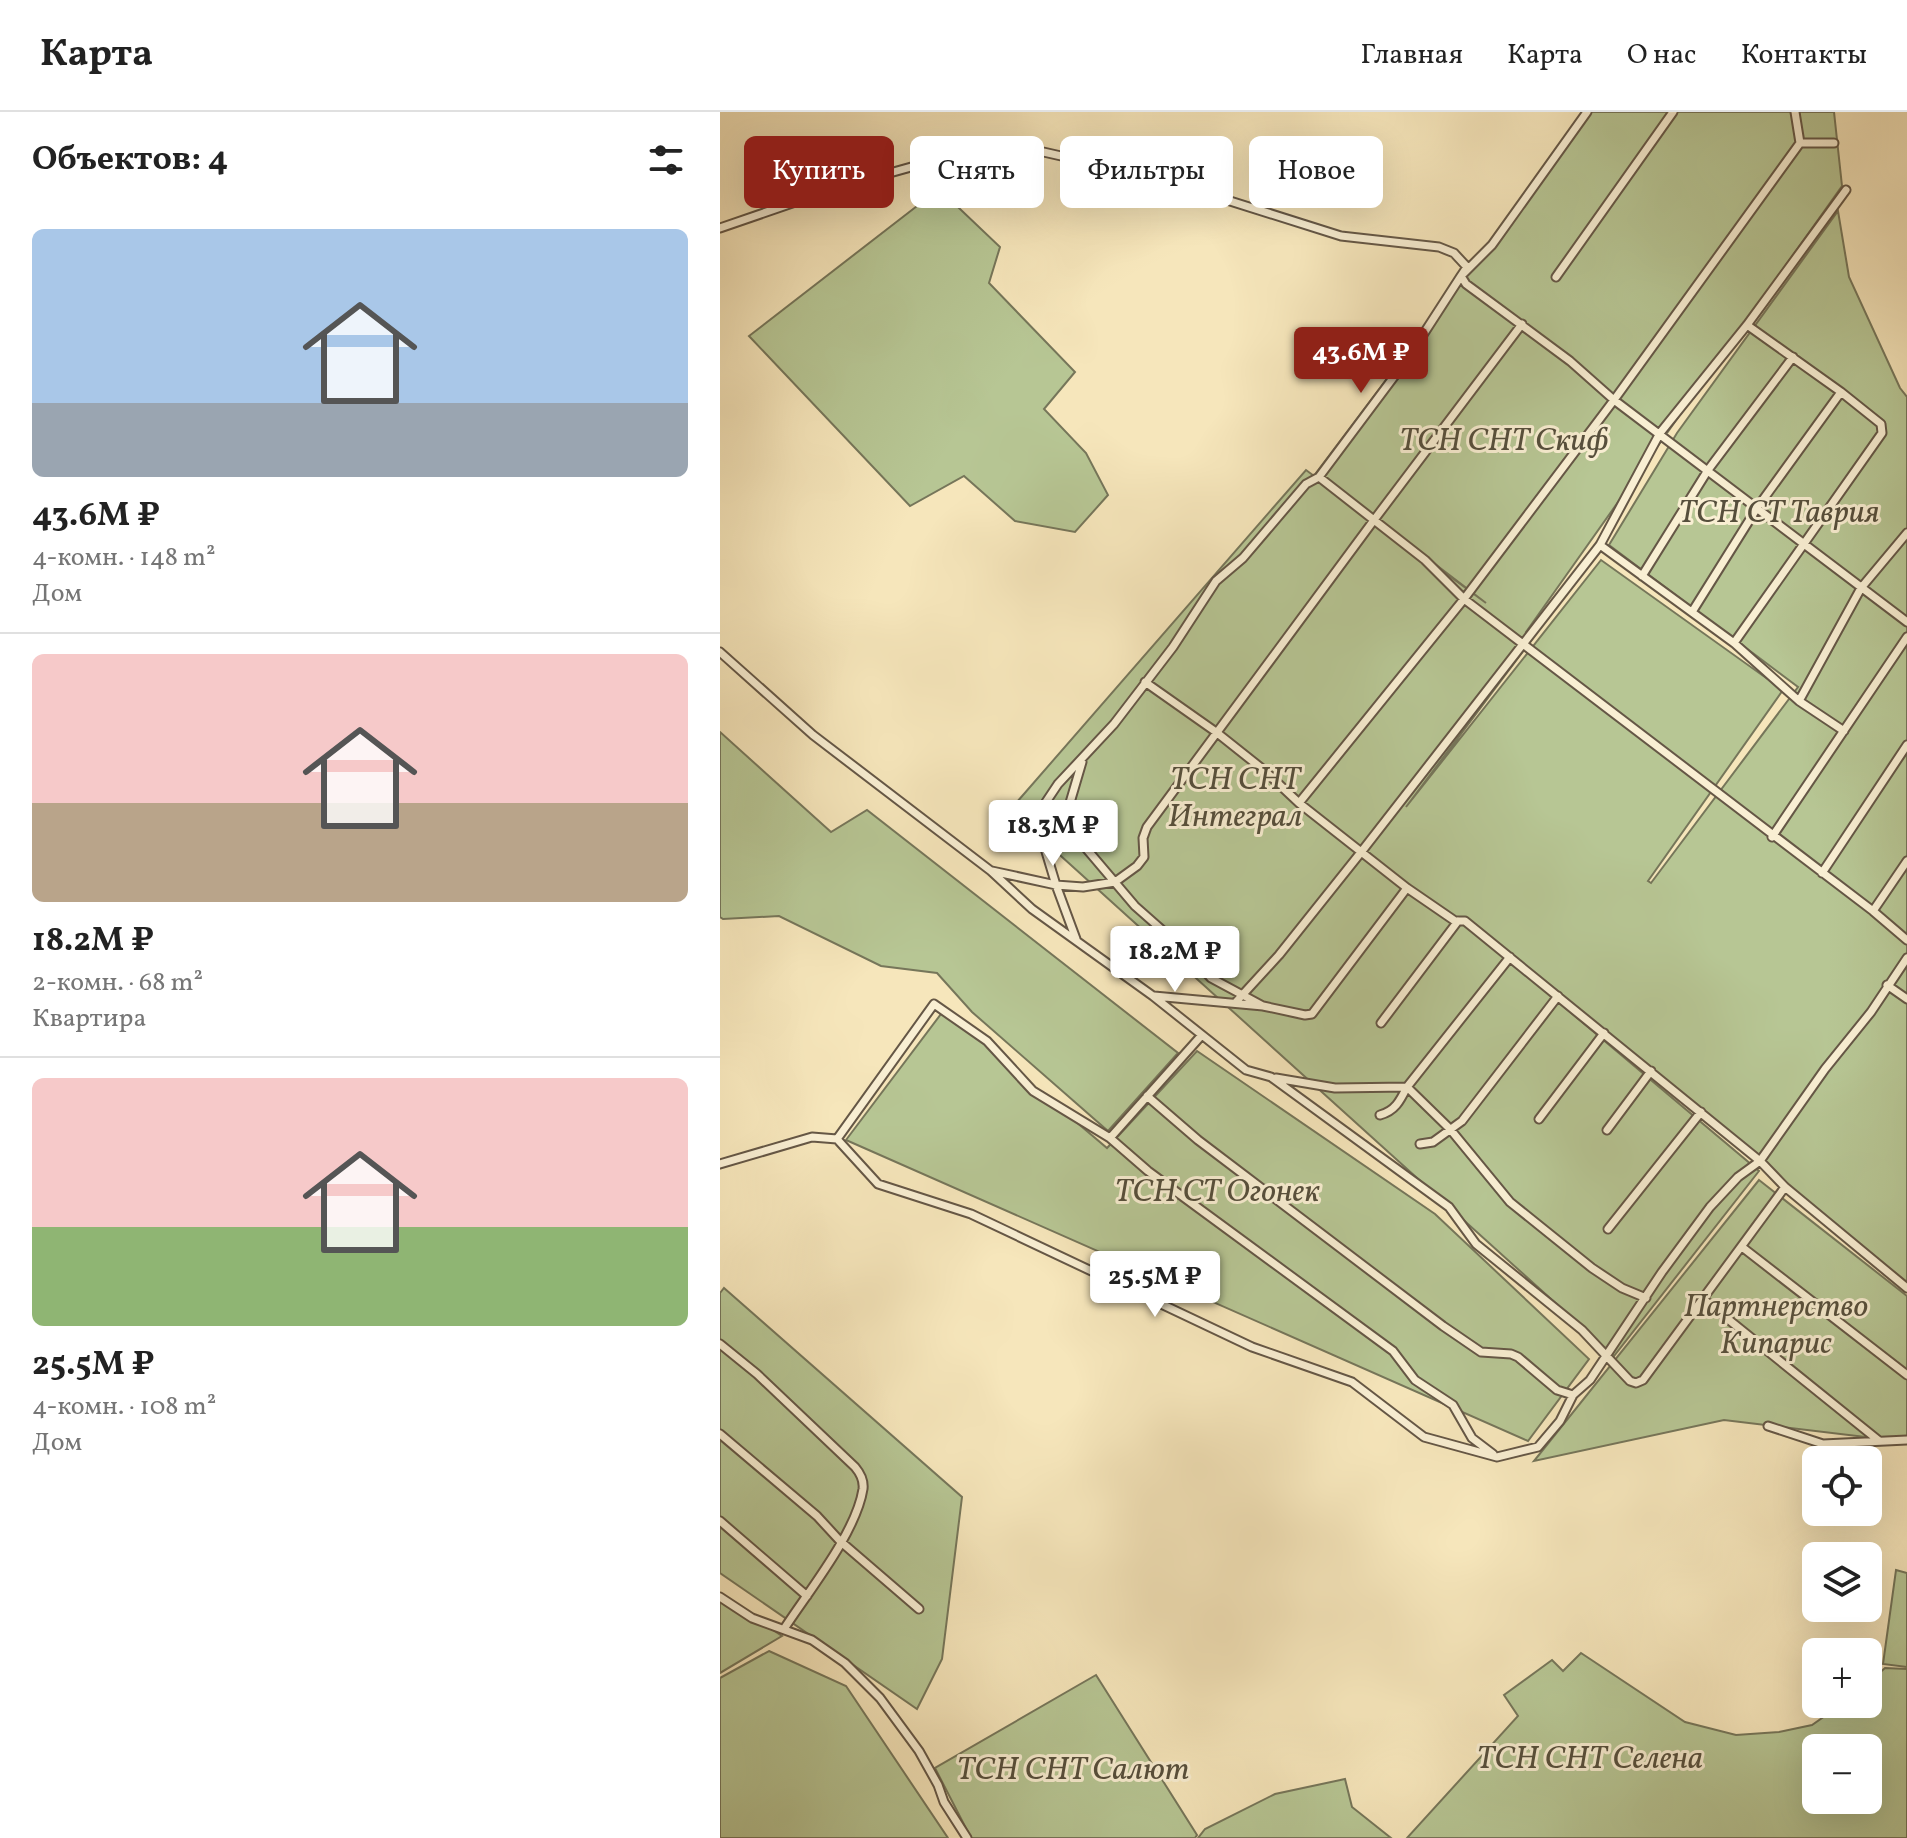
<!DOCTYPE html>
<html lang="ru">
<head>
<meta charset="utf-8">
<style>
  :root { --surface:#fff; --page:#f2f2f2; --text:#222; --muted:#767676; --line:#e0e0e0; --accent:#8f2418 }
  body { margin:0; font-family:Vollkorn,serif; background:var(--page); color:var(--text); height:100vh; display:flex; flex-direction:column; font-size:30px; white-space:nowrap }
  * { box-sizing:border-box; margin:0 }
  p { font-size:26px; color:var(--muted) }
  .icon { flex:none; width:44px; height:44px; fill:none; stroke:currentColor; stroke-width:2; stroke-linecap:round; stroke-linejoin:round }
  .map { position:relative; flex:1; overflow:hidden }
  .sheet { display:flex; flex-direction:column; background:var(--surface); width:720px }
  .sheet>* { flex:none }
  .banner { position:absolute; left:24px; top:24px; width:760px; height:72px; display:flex; gap:16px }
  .fabs { position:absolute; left:1082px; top:1334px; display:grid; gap:16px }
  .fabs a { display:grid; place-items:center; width:80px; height:80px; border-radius:12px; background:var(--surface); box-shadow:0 8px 32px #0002; font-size:40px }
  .price { position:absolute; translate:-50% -68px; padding:0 18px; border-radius:8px; background:#fff; color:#222; font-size:26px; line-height:52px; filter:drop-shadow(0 2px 4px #0008) }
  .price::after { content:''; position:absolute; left:50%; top:48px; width:24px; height:18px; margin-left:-12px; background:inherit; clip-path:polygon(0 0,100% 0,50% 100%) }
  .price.selected { background:var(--accent); color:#fff }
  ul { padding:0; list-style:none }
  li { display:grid; align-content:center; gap:16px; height:424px; padding:0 32px }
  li+li { border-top:2px solid var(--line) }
  li span { display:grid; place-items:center; height:248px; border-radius:12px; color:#555 }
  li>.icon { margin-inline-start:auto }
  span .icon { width:144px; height:144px; fill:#fffc; stroke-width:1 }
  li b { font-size:34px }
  h2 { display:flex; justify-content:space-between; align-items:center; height:96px; padding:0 32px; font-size:34px }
  .pill { padding:0 28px; border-radius:12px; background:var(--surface); box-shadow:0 8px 32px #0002; font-size:28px; line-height:72px }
  .pill.selected { background:var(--accent); color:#fff }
  header { display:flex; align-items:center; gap:48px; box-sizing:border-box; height:112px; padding:0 40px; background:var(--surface); border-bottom:2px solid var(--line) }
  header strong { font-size:38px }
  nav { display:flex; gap:44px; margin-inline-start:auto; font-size:28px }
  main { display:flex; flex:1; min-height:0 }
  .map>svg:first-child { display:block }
  .green { fill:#b7c694; stroke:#76765a; stroke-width:2; fill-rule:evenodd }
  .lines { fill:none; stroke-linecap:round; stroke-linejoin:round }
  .street-casing { stroke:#655746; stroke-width:11 }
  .street { stroke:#f9efd3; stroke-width:7 }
  .labels { text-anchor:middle; stroke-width:6; stroke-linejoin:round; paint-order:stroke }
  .park-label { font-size:32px; font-style:italic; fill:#564f3c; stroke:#f9efd3 }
</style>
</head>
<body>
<header>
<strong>Карта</strong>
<nav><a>Главная</a><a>Карта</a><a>О нас</a><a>Контакты</a></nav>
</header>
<main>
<section class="sheet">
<h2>Объектов: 4<svg class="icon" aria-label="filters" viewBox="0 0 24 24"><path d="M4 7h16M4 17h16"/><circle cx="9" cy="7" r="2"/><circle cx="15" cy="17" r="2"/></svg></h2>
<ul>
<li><span style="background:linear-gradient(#a9c7e8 70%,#9aa5b1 0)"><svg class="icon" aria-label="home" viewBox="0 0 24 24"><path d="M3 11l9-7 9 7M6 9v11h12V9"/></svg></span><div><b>43.6M ₽</b><p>4-комн. · 148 m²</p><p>Дом</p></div></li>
<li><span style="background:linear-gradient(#f6c9c9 60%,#b9a48a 0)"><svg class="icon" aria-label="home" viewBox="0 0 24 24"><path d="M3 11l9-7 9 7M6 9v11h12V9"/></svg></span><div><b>18.2M ₽</b><p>2-комн. · 68 m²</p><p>Квартира</p></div></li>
<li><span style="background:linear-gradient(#f6c9c9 60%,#8fb573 0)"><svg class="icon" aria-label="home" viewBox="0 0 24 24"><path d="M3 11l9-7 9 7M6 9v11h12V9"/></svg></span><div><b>25.5M ₽</b><p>4-комн. · 108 m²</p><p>Дом</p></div></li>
</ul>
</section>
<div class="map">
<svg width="1187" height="1726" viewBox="0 0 1187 1726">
  <rect width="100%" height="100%" fill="#f6e6bb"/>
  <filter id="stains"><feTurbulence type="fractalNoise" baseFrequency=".0025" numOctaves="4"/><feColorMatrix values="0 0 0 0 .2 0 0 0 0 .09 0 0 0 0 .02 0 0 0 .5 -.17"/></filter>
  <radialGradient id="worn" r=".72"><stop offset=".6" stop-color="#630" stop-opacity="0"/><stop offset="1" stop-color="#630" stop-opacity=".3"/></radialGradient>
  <path class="green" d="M868,0H1114L1122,74L806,520L813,526L686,695L881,448L1063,578L928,769L931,771L1078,575L889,433L957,321L1118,99L1129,165L1180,276L1187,285V1175L761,825L1039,1059L894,1244L290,698L586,358L766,491L596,361Z
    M219,77L280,135L269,171L355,260L324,297L366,341L388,383L355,420L295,409L244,364L190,394L29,224Z
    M0,620L111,720L147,698L458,941L388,1019L252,900L217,861L161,854L59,804L3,807L0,805Z
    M224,898L387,1036L477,939L715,1102L869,1247L808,1329L126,1028Z
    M1039,1068L1187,1184V1330L1004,1308L814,1349Z
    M4,1176L242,1385L222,1547L197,1597L0,1461V1181Z
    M1176,1458L1187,1461V1555L1163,1552Z
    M0,1483L62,1524L0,1561Z
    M49,1539L126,1574L228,1726H0V1566Z
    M861,1541L965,1610L1016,1623L1059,1620L1092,1613L1122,1592H1148V1571L1165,1556L1187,1557V1726H687L798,1604L784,1583L832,1548L843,1559ZM1096,1636H1148V1688H1096Z
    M376,1563L477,1723L475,1726H251L215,1656Z
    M625,1667L632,1695L671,1726H478L485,1717L555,1682Z"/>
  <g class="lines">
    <defs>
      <path id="street" d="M1075,0L1080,31
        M0,116L116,76L227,45L264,38L319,39L434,65L621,124L719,135L734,141L747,155L741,164L746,172L850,249L894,288L1187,510
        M836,165L953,0
        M599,365L705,448L744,487L1153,799L1187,828
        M880,433L1014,531L1079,589L1124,619
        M922,464L988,358L1073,245
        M972,500L1037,396L1121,280
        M1014,531L1162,321L1161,312L1121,280L1027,213
        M0,540L93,623L271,759L312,797L433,884L526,958L551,965L729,1095L756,1132L862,1218L910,1269L916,1271L923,1268L1065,1075
        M425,570L496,620L545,659L579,691L687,776L735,809H745L1040,1049L1065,1075L1187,1176
        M1079,589L1141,476L1187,421
        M362,650L349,694L351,712L359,728L415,794L467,840L491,866L543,894
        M579,691L744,487L894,288L1080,31H1114
        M1052,725L1187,525
        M272,759L336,773L363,775L395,770L417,754L424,745L423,726L427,715L654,408L802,212
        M1102,761L1187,633
        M1153,799L1187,749
        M356,827L336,773L320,720V699L338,672L394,612L453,535L496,469L523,446L586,372L599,365L688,246L741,164L772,133L867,0
        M1167,873L1187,887
        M434,884L543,894L585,903L592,902L687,776
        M515,891L559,843L642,739L880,433L940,321L1027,213L1126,78
        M661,911L738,809
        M556,966L615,976L687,975L730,1017L790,1090L872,1156L902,1176L926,1186
        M427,984L478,1028L723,1214L761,1240L791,1242L798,1245L837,1278L853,1283
        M660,1003C675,999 680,989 687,975L790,845
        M819,1007L884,921
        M887,1018L931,959
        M390,1026L481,924
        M117,1027L214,892L267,929L313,979L390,1026L428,1059L673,1239L695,1268L733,1293L752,1326L773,1342
        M700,1032L713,1030L742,1009L838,884
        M0,1052L92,1025L117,1027L158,1072L251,1102L532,1235L632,1270L704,1325L777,1345L818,1335L840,1309L853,1283L870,1268L942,1160L990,1095L1018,1065L1040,1049L1105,957L1151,900L1187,846
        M888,1117L981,1000
        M1022,1135L1187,1263
        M983,1187L1158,1328
        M0,1232L37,1262L135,1355C140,1361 144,1369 143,1377C136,1421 88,1480 64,1517
        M1048,1314L1103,1332L1187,1328
        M0,1322L97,1404L120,1429L199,1497
        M0,1409L87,1484
        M0,1485L32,1506L92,1528L125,1551L160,1586L199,1639L218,1673L224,1690L247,1726"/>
    </defs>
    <use href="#street" class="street-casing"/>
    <use href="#street" class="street"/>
  </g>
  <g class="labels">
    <g class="park-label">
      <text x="784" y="338">ТСН СНТ Скиф</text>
      <text x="1059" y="410">ТСН СТ Таврия</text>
      <text x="515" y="677">ТСН СНТ<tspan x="515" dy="37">Интеграл</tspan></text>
      <text x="497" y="1089">ТСН СТ Огонек</text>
      <text x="1056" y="1204">Партнерство<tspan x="1056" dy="37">Кипарис</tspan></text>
      <text x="870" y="1656">ТСН СНТ Селена</text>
      <text x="353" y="1667">ТСН СНТ Салют</text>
    </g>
  </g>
  <rect width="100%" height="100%" filter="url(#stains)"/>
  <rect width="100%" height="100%" fill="url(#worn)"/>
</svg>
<div class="fabs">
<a><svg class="icon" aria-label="locate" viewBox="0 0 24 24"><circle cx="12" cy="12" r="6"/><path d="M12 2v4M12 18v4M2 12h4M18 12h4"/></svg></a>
<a><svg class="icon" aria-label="layers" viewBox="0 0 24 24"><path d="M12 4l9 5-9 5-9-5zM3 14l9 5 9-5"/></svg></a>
<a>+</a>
<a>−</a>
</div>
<b class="price selected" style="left:641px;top:283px">43.6M ₽</b>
<b class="price" style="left:333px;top:756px">18.3M ₽</b>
<b class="price" style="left:455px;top:882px">18.2M ₽</b>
<b class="price" style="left:435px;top:1207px">25.5M ₽</b>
<div class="banner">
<a class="pill selected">Купить</a>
<a class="pill">Снять</a>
<a class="pill">Фильтры</a>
<a class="pill">Новое</a>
</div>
</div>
</main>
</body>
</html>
